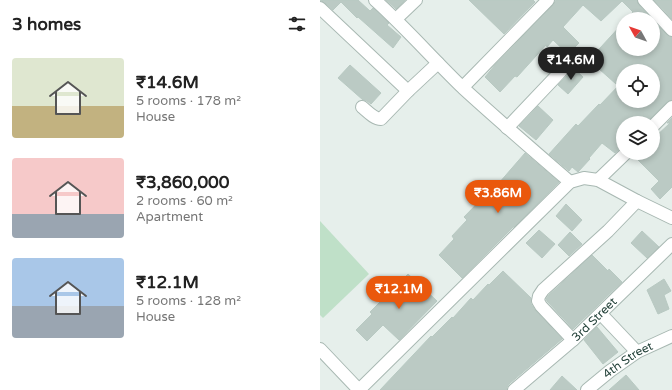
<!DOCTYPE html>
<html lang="en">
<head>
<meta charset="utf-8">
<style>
  :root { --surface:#fff; --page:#f6f6f6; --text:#222; --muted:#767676; --accent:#ea580c }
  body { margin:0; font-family:"Varela Round",sans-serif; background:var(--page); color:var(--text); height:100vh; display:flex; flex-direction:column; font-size:15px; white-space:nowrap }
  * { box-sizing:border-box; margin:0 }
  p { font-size:13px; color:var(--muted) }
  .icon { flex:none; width:22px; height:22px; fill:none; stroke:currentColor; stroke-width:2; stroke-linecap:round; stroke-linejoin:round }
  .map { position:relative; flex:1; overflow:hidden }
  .panel { display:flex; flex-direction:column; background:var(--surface); width:320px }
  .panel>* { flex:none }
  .needle { width:26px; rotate:310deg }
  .buttons { position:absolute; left:296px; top:12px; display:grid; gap:8px }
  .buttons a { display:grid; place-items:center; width:44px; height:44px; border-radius:50%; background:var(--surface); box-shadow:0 2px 6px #0003; font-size:20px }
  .price { position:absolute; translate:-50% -34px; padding:0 9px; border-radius:14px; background:var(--accent); color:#fff; font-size:13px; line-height:26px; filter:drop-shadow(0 1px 2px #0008) }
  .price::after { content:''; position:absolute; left:50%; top:24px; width:12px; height:9px; margin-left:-6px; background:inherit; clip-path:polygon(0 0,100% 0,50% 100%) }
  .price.selected { background:#222; color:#fff }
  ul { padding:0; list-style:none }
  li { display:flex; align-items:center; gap:12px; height:100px; padding:0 12px }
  li span { display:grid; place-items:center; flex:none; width:112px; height:80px; border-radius:4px; color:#555 }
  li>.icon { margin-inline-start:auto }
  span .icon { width:48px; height:48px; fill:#fffc; stroke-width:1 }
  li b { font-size:17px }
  h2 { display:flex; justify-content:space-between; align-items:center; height:48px; padding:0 12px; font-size:17px }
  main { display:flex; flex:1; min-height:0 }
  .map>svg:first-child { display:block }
  .green { fill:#bfe0c8 }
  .building { fill:#bbcac4; stroke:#b8c9c2 }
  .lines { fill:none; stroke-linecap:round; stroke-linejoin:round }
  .minor-casing { stroke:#a8b8b2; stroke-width:14 }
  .minor { stroke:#fff; stroke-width:12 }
  .labels { text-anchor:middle; stroke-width:3; stroke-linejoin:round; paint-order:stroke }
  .street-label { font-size:12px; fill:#24423a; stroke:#f7fbf9 }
</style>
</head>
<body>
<main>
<section class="panel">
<h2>3 homes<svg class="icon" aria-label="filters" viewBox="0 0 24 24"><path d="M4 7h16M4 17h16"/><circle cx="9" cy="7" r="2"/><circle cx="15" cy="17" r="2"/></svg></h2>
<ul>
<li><span style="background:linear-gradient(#dfe7d0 60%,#c2b280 0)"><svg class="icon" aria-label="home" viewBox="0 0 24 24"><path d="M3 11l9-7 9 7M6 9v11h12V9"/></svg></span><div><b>₹14.6M</b><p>5 rooms · 178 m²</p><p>House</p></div></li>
<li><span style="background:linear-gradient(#f6c9c9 70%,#9aa5b1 0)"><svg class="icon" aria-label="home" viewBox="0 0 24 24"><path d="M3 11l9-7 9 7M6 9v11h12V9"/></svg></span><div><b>₹3,860,000</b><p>2 rooms · 60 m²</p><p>Apartment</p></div></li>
<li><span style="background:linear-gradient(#a9c7e8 60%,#9aa5b1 0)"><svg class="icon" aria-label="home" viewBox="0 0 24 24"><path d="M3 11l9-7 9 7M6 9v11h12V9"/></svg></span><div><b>₹12.1M</b><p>5 rooms · 128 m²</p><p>House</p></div></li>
</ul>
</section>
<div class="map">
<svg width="352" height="390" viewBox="0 0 352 390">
  <rect width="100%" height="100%" fill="#e6efeb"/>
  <path class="green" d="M0,221L49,274L3,318L0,315Z"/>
  <path class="building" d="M0,0H38L50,11L53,8L69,23L67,25L81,37L73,48L38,17L37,18L21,2L13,10L5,3Z
    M66,0H85L76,9Z
    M149,0H213L215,2L184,34Z
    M236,0H317L319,5L331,19H306L313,12L302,1L281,21L263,5L243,27L259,43L248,54L233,40L227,47L226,45L197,77L195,76L180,92L165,77L175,65L233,5Z
    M334,0H352V19Z
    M333,21L347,35L352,37V100L347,102L326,123H303V146L295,153L282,143L269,158L270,159L258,172L252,167L249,171L229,154L256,124L258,126L279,104L280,105L303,81V101H333V71H303V76L296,84L269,60L303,23V49H333Z
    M30,65L61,93L51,104L47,101L43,100L18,78Z
    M251,66L263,77L248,94L238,85L250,73L251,70Z
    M218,106L233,120L216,140L199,126Z
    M352,118V187L340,199L331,189L339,181L313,155V153H333V139L350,123H347Z
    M205,153L239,182L194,227H193L142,278L119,255L134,239L132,236L147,220L144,217L178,182L179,183Z
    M246,204L262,220L252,231L236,216Z
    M219,230L235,244L222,258L206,243Z
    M322,231L339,247L327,258L311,243Z
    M250,232L262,244L249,256L238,245Z
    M272,255L288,271L289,269L302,282L253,329L227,301L226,299L229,295Z
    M183,271L211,298V304L215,310L242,339L189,384L187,387V390H60L111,336L112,337L132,317L133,318L151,298L153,300L168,284L169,285Z
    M88,274L117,301L79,340L63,325L47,341L36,330L52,314L50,312Z
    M344,279L351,291L344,295L349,309L338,314L327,290Z
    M277,327L298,352L283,364L264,340Z
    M306,375L319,390H289Z
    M242,376L257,390H230Z"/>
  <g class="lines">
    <defs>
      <g id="minor">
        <path d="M55,0C86,28 113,59 143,88C178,120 214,151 250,182"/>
        <path d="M324,0L352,30"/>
        <path d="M0,8L88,91"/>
        <path d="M76,19L96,0"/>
        <path d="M143,87L228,0"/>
        <path d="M42,107C47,111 54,119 61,119L88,91L118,63"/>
        <path d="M333,126L352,107"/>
        <path d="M187,128L244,68"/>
        <path d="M278,180L306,153"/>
        <path d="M281,314L317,352"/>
        <path d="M253,340L221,306L218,301L219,296L223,290L288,231L317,201"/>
        <path d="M0,349L39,390"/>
        <path d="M39,390L250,182L264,178L278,180L317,201L352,218"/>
        <path id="s1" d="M194,390L253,340L352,244"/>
        <path id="s2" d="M267,390L290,371L317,352L352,336"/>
      </g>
    </defs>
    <use href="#minor" class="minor-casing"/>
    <use href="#minor" class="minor"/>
  </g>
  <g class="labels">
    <g class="street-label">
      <text dy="4" stroke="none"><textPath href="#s1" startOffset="107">3rd Street</textPath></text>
      <text dy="4" stroke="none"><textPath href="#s2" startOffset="51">4th Street</textPath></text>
    </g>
  </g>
</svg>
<div class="buttons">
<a><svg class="needle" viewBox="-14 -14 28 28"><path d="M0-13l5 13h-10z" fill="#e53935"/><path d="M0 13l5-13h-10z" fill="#767676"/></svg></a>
<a><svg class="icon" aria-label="locate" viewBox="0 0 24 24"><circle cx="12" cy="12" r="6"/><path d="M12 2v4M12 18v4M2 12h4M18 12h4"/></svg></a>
<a><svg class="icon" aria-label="layers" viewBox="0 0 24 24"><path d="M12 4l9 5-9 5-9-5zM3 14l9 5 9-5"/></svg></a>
</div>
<b class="price selected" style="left:251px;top:81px">₹14.6M</b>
<b class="price" style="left:178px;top:214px">₹3.86M</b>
<b class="price" style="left:79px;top:310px">₹12.1M</b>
</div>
</main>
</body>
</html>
